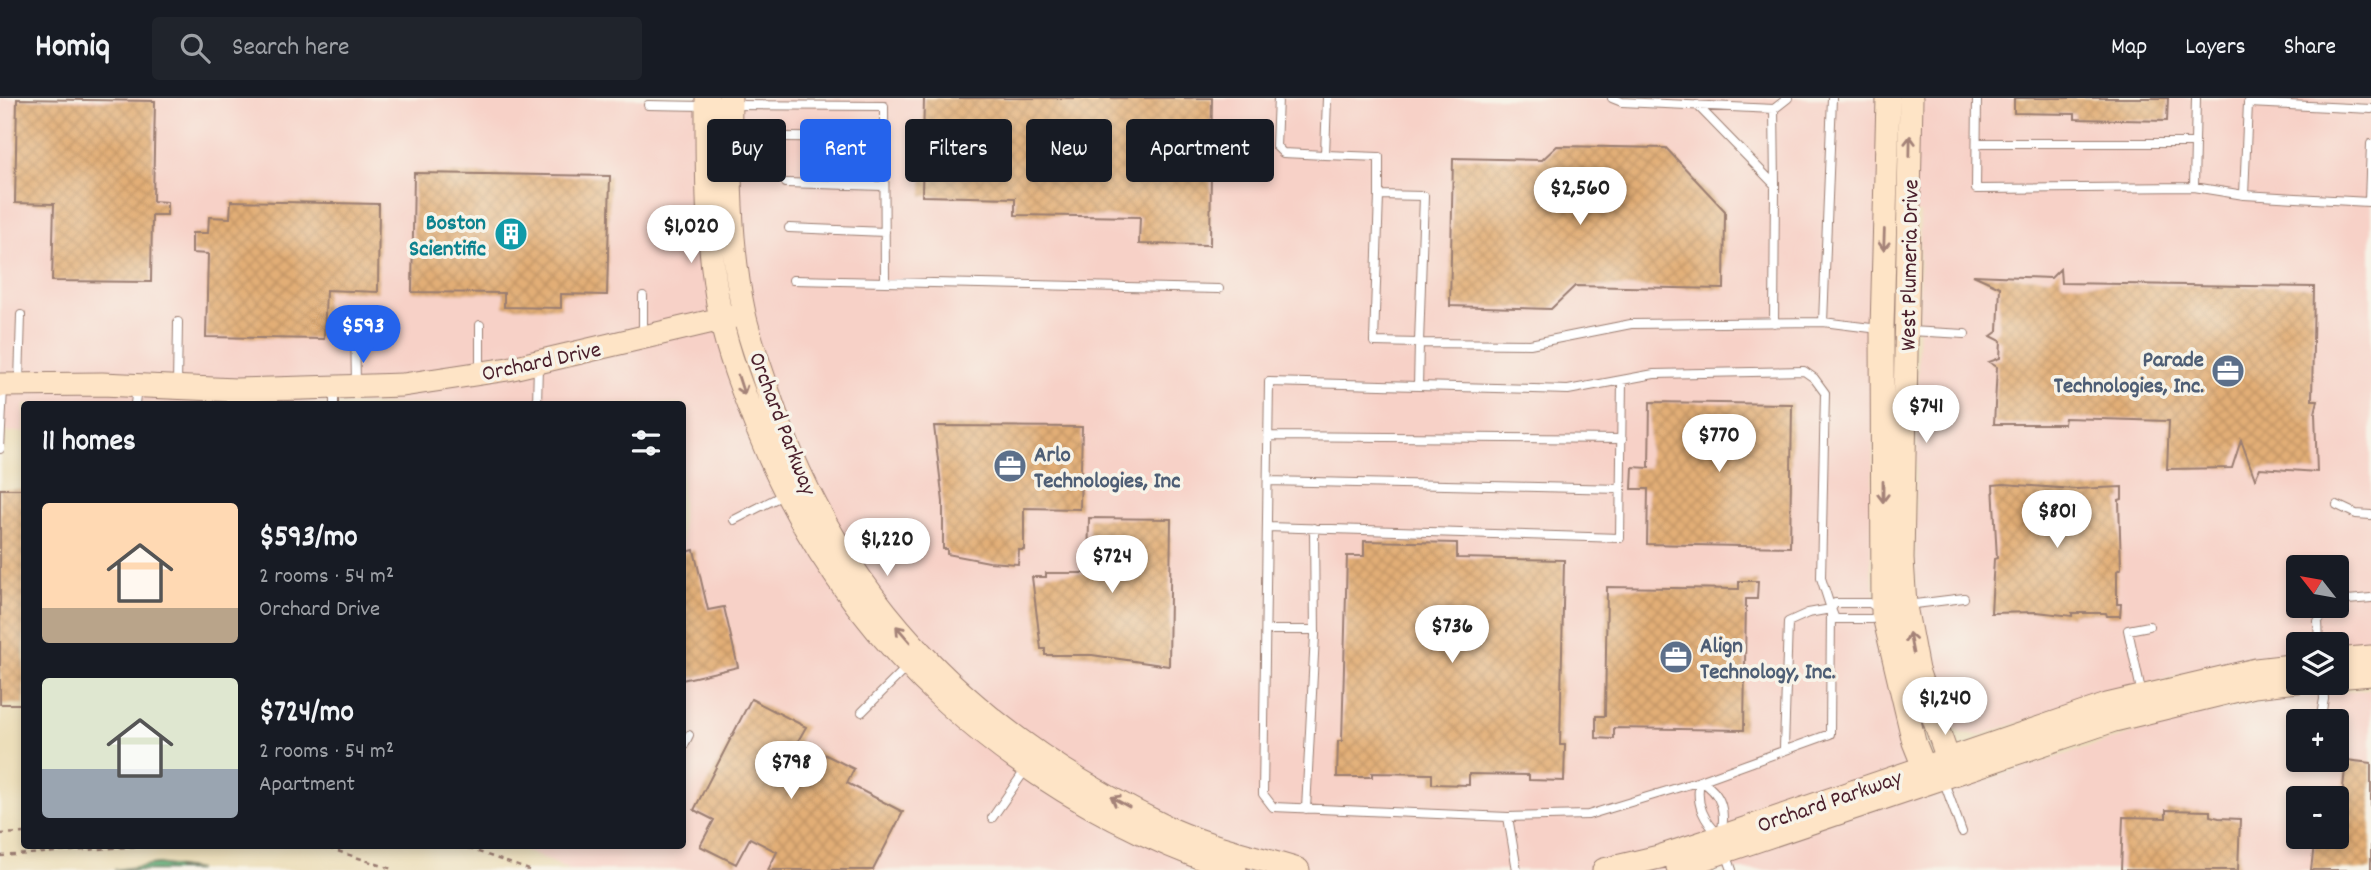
<!DOCTYPE html>
<html lang="en">
<head>
<meta charset="utf-8">
<style>
  :root { --surface:#171b24; --page:#20242c; --text:#f1f3f6; --muted:#9ea1a6; --line:#363941; --accent:#2563eb }
  body { margin:0; font-family:Dekko,sans-serif; background:var(--page); color:var(--text); height:100vh; display:flex; flex-direction:column; font-size:26px; white-space:nowrap }
  * { box-sizing:border-box; margin:0 }
  p { font-size:23px; color:var(--muted) }
  .icon { flex:none; width:38px; height:38px; fill:none; stroke:currentColor; stroke-width:2; stroke-linecap:round; stroke-linejoin:round }
  .map { position:relative; flex:1; overflow:hidden }
  .panel { position:absolute; left:21px; top:303px; width:665px; height:448px; display:flex; flex-direction:column; background:var(--surface); border-radius:7px; box-shadow:0 4px 10px #0003 }
  .panel>* { flex:none }
  .guide { position:absolute; left:707px; top:21px; width:665px; height:63px; display:flex; gap:14px }
  .needle { width:46px; rotate:301deg }
  .fabs { position:absolute; left:2286px; top:457px; display:grid; gap:14px }
  .fabs a { display:grid; place-items:center; width:63px; height:63px; border-radius:7px; background:var(--surface); box-shadow:0 4px 10px #0003; font-size:35px }
  .price { position:absolute; translate:-50% -60px; padding:0 16px; border-radius:24px; background:#fff; color:#222; font-size:23px; line-height:46px; filter:drop-shadow(0 2px 4px #0008) }
  .price::after { content:''; position:absolute; left:50%; top:42px; width:21px; height:16px; margin-left:-10px; background:inherit; clip-path:polygon(0 0,100% 0,50% 100%) }
  .price.current { background:var(--accent); color:#fff }
  ul { padding:0; list-style:none }
  li { display:flex; align-items:center; gap:21px; height:175px; padding:0 21px }
  li span { display:grid; place-items:center; flex:none; width:196px; height:140px; border-radius:7px; color:#555 }
  li>.icon { margin-inline-start:auto }
  span .icon { width:84px; height:84px; fill:#fffc; stroke-width:1 }
  li b { font-size:30px }
  h2 { display:flex; justify-content:space-between; align-items:center; height:84px; padding:0 21px; font-size:30px }
  .pill { padding:0 24px; border-radius:7px; background:var(--surface); box-shadow:0 4px 10px #0003; font-size:24px; line-height:63px }
  .pill.current { background:var(--accent); color:#fff }
  header { display:flex; align-items:center; gap:42px; box-sizing:border-box; height:98px; padding:0 35px; background:var(--surface); border-bottom:2px solid var(--line) }
  header strong { font-size:33px }
  nav { display:flex; gap:38px; margin-inline-start:auto; font-size:24px }
  .search { width:490px; height:63px; background:var(--page); display:flex; align-items:center; gap:18px; box-sizing:border-box; padding:0 24px; border-radius:7px; color:var(--muted); font-size:26px }
  .map>svg:first-child { display:block }
  .built { fill:#f7d1c7; fill-rule:evenodd }
  .forest { fill:url(#forest-firs); stroke:#5b6c57; stroke-width:2 }
  .building { fill:url(#building-cross-hatch) }
  .lines { fill:none; stroke-linecap:round; stroke-linejoin:round }
  .lane-casing { stroke:#9b7e72; stroke-width:10 }
  .secondary-casing { stroke:#9b7e72; stroke-width:25 }
  .path { stroke:#9b7e72; stroke-width:2.5; stroke-dasharray:5 5; stroke-linecap:butt }
  .lane { stroke:#fff; stroke-width:8 }
  .secondary { stroke:#fee4c6; stroke-width:23 }
  .oneway { stroke:#a48278 }
  .labels { text-anchor:middle; stroke-width:7; stroke-linejoin:round; paint-order:stroke }
  .culture-label { font-size:23px; font-weight:bold; fill:#0d838f; stroke:#f7f3e8; text-anchor:end }
  .street-label { font-size:23px; fill:#4a1f2b; stroke:#f7f3e8 }
  .service-label { font-size:23px; font-weight:bold; fill:#4e5e75; stroke:#f7f3e8; text-anchor:start }
</style>
</head>
<body>
<header>
<strong>Homiq</strong>
<div class="search"><svg class="icon" aria-label="search" viewBox="0 0 24 24"><circle cx="10" cy="10" r="6"/><path d="M15 15l6 6"/></svg>Search here</div>
<nav><a>Map</a><a>Layers</a><a>Share</a></nav>
</header>
<div class="map">
<svg width="2371" height="772" viewBox="0 0 2371 772">
  <defs>
    <pattern id="forest-firs" width="22" height="20" patternUnits="userSpaceOnUse" patternTransform="scale(1.75)"><rect width="22" height="20" fill="#6cb983"/><path d="M5 1l3.5 6h-7zM16 11l3.5 6h-7z" fill="#5b966b"/></pattern>
    <pattern id="building-cross-hatch" width="8" height="8" patternUnits="userSpaceOnUse" patternTransform="scale(1.75)"><rect width="8" height="8" fill="#e2ae76"/><path d="M0 0l8 8M0 8l8-8" fill="none" stroke="#c39566"/></pattern>
  </defs>
  <rect width="100%" height="100%" fill="#f7f3e8"/>
  <filter id="ink" filterUnits="userSpaceOnUse"><feTurbulence type="fractalNoise" baseFrequency=".0143" numOctaves="2"/><feDisplacementMap in="SourceGraphic" scale="14" xChannelSelector="R" yChannelSelector="G"/><feConvolveMatrix kernelMatrix="1 2 1 2 8 2 1 2 1" color-interpolation-filters="sRGB"/></filter>
  <filter id="wash" filterUnits="userSpaceOnUse"><feTurbulence type="fractalNoise" baseFrequency=".00686" numOctaves="4" result="noise"/><feDisplacementMap in="SourceGraphic" scale="28" xChannelSelector="R" yChannelSelector="G"/><feGaussianBlur stdDeviation="1.57" result="paint"/><feColorMatrix in="noise" values="0 0 0 0 0 0 0 0 0 0 0 0 0 0 0 0 0 1.4 0 .05"/><feComposite in="paint" operator="in"/></filter>
  <g filter="url(#wash)">
    <rect width="100%" height="100%" fill="#ecdeba"/>
    <path class="built" d="M0,0H2371V548L2336,551V546H2298V555L2256,560L2175,578L2106,596L1981,637L1963,636L1951,629L1939,607L1920,538L1915,471L1920,115H1878L1871,470L1887,576L1902,638L1924,701L2188,618L2310,596L2371,591V772H570L524,752V747H682V306H529L528,303L514,306H24V334H0ZM2298,469H2336V508H2298ZM2298,623H2336V662H2298ZM2298,700H2336V738H2298Z"/>
    <path class="forest" d="M158,766L198,772H114Z"/>
    <g id="blocks">
      <path class="building" d="M924,0H1212L1210,147L1139,146L1140,119L1015,117V100L922,98Z
        M2014,0H2168L2167,23L2075,21V16L2014,15Z
        M17,1L155,3L153,103L167,104V117H152L151,184L52,183L54,106L15,105Z
        M1557,48L1666,50L1725,113L1724,191L1575,188L1551,211L1450,208L1453,60L1542,62Z
        M414,75L610,78L607,197L561,196V210L504,209V195L412,194Z
        M231,103L379,106L378,194L326,192L324,241L206,239L208,156L192,155V135H208L209,119L230,120Z
        M2060,171L2061,185L2314,189L2312,302H2318L2315,315L2317,374L2260,370L2255,381L2241,342L2232,370L2167,371L2169,323L2065,320L2064,326H1994L1997,269L1989,264L2000,260L2001,243L1991,238L1998,233L2000,189L1973,177L2051,180Z
        M1650,304L1792,306L1790,449L1647,446L1648,391H1632L1633,369L1649,370Z
        M934,328L1082,329L1080,411L1024,410V452H1019L1018,466L989,464L947,456V451H943V404Z
        M2004,386L2075,391L2122,389V401L2119,402L2121,470L2117,473V506H2121L2120,518H2107L2106,515H2072V518L2037,514L1991,515L1994,461L1997,460L1993,387Z
        M0,391H24V606H0Z
        M1089,420L1171,421L1169,568L1092,557H1045V551H1041L1032,479H1046V475H1088Z
        M1364,443L1457,445V460L1564,462L1560,647H1565L1564,683L1529,682V677L1469,676V687L1432,686V676L1372,675V679H1337L1338,643H1342L1347,458H1364Z
        M694,452L708,512L724,509L738,569L682,582V455Z
        M1739,483H1758L1757,501H1746L1744,632L1614,630V641L1596,640V618H1605L1607,489L1739,491Z
        M751,601L806,629L798,643L854,671L847,685L903,714L873,772H768L777,754L750,740L736,766L700,748L714,722L694,712Z
        M2346,662L2371,665V772H2311L2315,738H2336V708L2341,709Z
        M2166,712L2210,713V718L2219,720L2240,721L2238,772H2121L2123,719L2166,720Z"/>
    </g>
  </g>
  <g filter="url(#ink)">
    <use href="#blocks" fill-opacity="0" stroke="#9b7e72" stroke-width="2"/>
    <g class="lines">
      <defs>
        <path id="lane" d="M1278,0L1276,48L1283,55L1325,57
          M1327,0L1325,57L1379,59V97L1424,98L1419,245L1374,244L1379,97
          M1612,0L1622,4L1774,11L1788,0
          M1977,0L1976,91L2194,89L2244,97
          M648,7L704,8
          M733,7L884,8L885,184
          M1697,7L1775,87L1774,225
          M1774,11L1775,87
          M2371,11L2248,5L2244,97L2369,104L2371,46
          M786,39L883,40
          M1977,45H2195
          M786,85L883,88
          M2194,89L2196,0
          M789,130L885,134
          M793,182L1219,191
          M643,198V236
          M1823,224L1879,231
          M480,227V273
          M355,228L356,287
          M1910,233L1965,236
          M19,284L21,217
          M177,288L178,224
          M1418,288L1568,292L1654,276L1804,273L1814,280L1825,295L1821,480L1831,511L1830,636L1700,683L1588,717L1508,719
          M135,306L137,288
          M334,306V291
          M537,306L538,267
          M1268,338L1622,341
          M0,351L3,290
          M1268,383L1621,391
          M2337,407L2356,416L2371,417
          M734,422L785,396
          M1267,429L1620,440L1622,283
          M2336,503L2371,500
          M1835,505H1870L1883,514L1872,521H1835L1831,511Z
          M1907,507L1964,500
          M1266,532H1315
          M2319,546L2318,523L2330,508
          M2142,597L2128,532L2149,528
          M862,614L908,568
          M2320,623L2324,601L2323,584
          M1784,650L1788,524L1808,515L1831,511
          M682,651L689,637
          M1943,681L1962,734
          M1700,683C1723,695 1726,715 1721,739C1704,723 1695,706 1700,683Z
          M1306,711L1315,537L1314,430
          M992,720L1026,671
          M1726,755L1732,772
          M1517,772L1508,719L1273,709L1263,696L1269,284L1418,288L1419,245L1530,246L1631,226L1823,224L1832,0"/>
        <path id="secondary" d="M707,0C707,74 706,148 721,221C729,259 744,296 758,332C843,546 1018,699 1235,772
          M730,0C729,71 729,146 744,216C749,238 757,260 764,281C829,492 966,632 1162,727C1205,748 1253,758 1298,772
          M1888,0L1882,231L1883,514L1914,644L1924,669L1942,680L1948,661L1917,572L1905,508L1902,461L1911,0
          M0,287L102,286L236,292L403,287L508,271L734,218
          M2336,562L2371,559
          M2336,579L2371,576
          M1678,769L2114,622L2254,588L2298,583
          M1604,772L1659,759L1721,739L2107,607L2256,572L2298,567"/>
      </defs>
      <use href="#lane" class="lane-casing"/>
      <use href="#secondary" class="secondary-casing"/>
      <path class="path" d="M0,736L24,735
        M319,747L395,772
        M459,747L529,772
        M0,758L155,747"/>
      <use href="#lane" class="lane"/>
      <use href="#secondary" class="secondary"/>
    </g>
    <defs><path id="oneway-shaft" d="M-6 0H5M1.5-3L5.5 0L1.5 3" fill="none" stroke-width="1.6" stroke-linecap="round" stroke-linejoin="round" transform="scale(1.75)"/></defs>
    <g class="oneway">
      <use href="#oneway-shaft" transform="translate(1910 48) rotate(-89)"/>
      <use href="#oneway-shaft" transform="translate(1884 142) rotate(92)"/>
      <use href="#oneway-shaft" transform="translate(741 287) rotate(72)"/>
      <use href="#oneway-shaft" transform="translate(1883 394) rotate(90)"/>
      <use href="#oneway-shaft" transform="translate(903 536) rotate(-131)"/>
      <use href="#oneway-shaft" transform="translate(1911 545) rotate(-101)"/>
      <use href="#oneway-shaft" transform="translate(1120 704) rotate(-151)"/>
    </g>
  </g>
  <defs>
    <symbol id="building-disc" viewBox="-11 -11 22 22"><circle r="9.5" fill="#0f9aa8" stroke="#f7f3e8"/><path d="M-4-6H4V6H1V3H-1V6H-4ZM-2.5-4.3h1.7v1.8h-1.7ZM.8-4.3h1.7v1.8H.8ZM-2.5-1h1.7V.8h-1.7ZM.8-1h1.7V.8H.8Z" fill="#fff"/></symbol>
    <symbol id="office-disc" viewBox="-11 -11 22 22"><circle r="9.5" fill="#5c6f8a" stroke="#f7f3e8"/><path d="M-6-3h4V-5.5h4V-3h4V5H-6ZM-1-4.5V-3h2v-1.5ZM-6 0V1H6V0Z" fill="#fff"/></symbol>
  </defs>
  <g fill-rule="evenodd">
    <use href="#building-disc" x="492" y="117" width="38" height="38"/>
    <use href="#office-disc" x="2209" y="254" width="38" height="38"/>
    <use href="#office-disc" x="991" y="349" width="38" height="38"/>
    <use href="#office-disc" x="1657" y="540" width="38" height="38"/>
  </g>
  <g class="labels">
    <g class="culture-label">
      <text x="486" y="131">Boston<tspan x="486" dy="26">Scientific</tspan></text>
    </g>
    <g class="street-label">
      <text transform="translate(1908 167) rotate(-89)" y="8">West Plumeria Drive</text>
      <text transform="translate(541 262) rotate(-12)" y="8">Orchard Drive</text>
      <text transform="translate(784 325) rotate(69)" y="8">Orchard Parkway</text>
      <text transform="translate(1829 702) rotate(-19)" y="8">Orchard Parkway</text>
    </g>
    <g class="service-label">
      <text x="2204" y="268" text-anchor="end">Parade<tspan x="2204" dy="26">Technologies, Inc.</tspan></text>
      <text x="1034" y="363">Arlo<tspan x="1034" dy="26">Technologies, Inc</tspan></text>
      <text x="1700" y="554">Align<tspan x="1700" dy="26">Technology, Inc.</tspan></text>
    </g>
  </g>
</svg>
<div class="fabs">
<a><svg class="needle" viewBox="-14 -14 28 28"><path d="M0-13l5 13h-10z" fill="#e53935"/><path d="M0 13l5-13h-10z" fill="#9ea1a6"/></svg></a>
<a><svg class="icon" aria-label="layers" viewBox="0 0 24 24"><path d="M12 4l9 5-9 5-9-5zM3 14l9 5 9-5"/></svg></a>
<a>+</a>
<a>−</a>
</div>
<b class="price" style="left:1580px;top:129px">$2,560</b>
<b class="price" style="left:691px;top:167px">$1,020</b>
<b class="price current" style="left:363px;top:267px">$593</b>
<b class="price" style="left:1926px;top:347px">$741</b>
<b class="price" style="left:1719px;top:376px">$770</b>
<b class="price" style="left:2057px;top:452px">$801</b>
<b class="price" style="left:887px;top:480px">$1,220</b>
<b class="price" style="left:1112px;top:497px">$724</b>
<b class="price" style="left:1452px;top:567px">$736</b>
<b class="price" style="left:1945px;top:639px">$1,240</b>
<b class="price" style="left:791px;top:703px">$798</b>
<div class="guide">
<a class="pill">Buy</a>
<a class="pill current">Rent</a>
<a class="pill">Filters</a>
<a class="pill">New</a>
<a class="pill">Apartment</a>
</div>
<section class="panel">
<h2>11 homes<svg class="icon" aria-label="filters" viewBox="0 0 24 24"><path d="M4 7h16M4 17h16"/><circle cx="9" cy="7" r="2"/><circle cx="15" cy="17" r="2"/></svg></h2>
<ul>
<li><span style="background:linear-gradient(#ffd9b3 75%,#b9a48a 0)"><svg class="icon" aria-label="home" viewBox="0 0 24 24"><path d="M3 11l9-7 9 7M6 9v11h12V9"/></svg></span><div><b>$593/mo</b><p>2 rooms · 54 m²</p><p>Orchard Drive</p></div></li>
<li><span style="background:linear-gradient(#dfe7d0 65%,#9aa5b1 0)"><svg class="icon" aria-label="home" viewBox="0 0 24 24"><path d="M3 11l9-7 9 7M6 9v11h12V9"/></svg></span><div><b>$724/mo</b><p>2 rooms · 54 m²</p><p>Apartment</p></div></li>
</ul>
</section>
</div>
</body>
</html>
